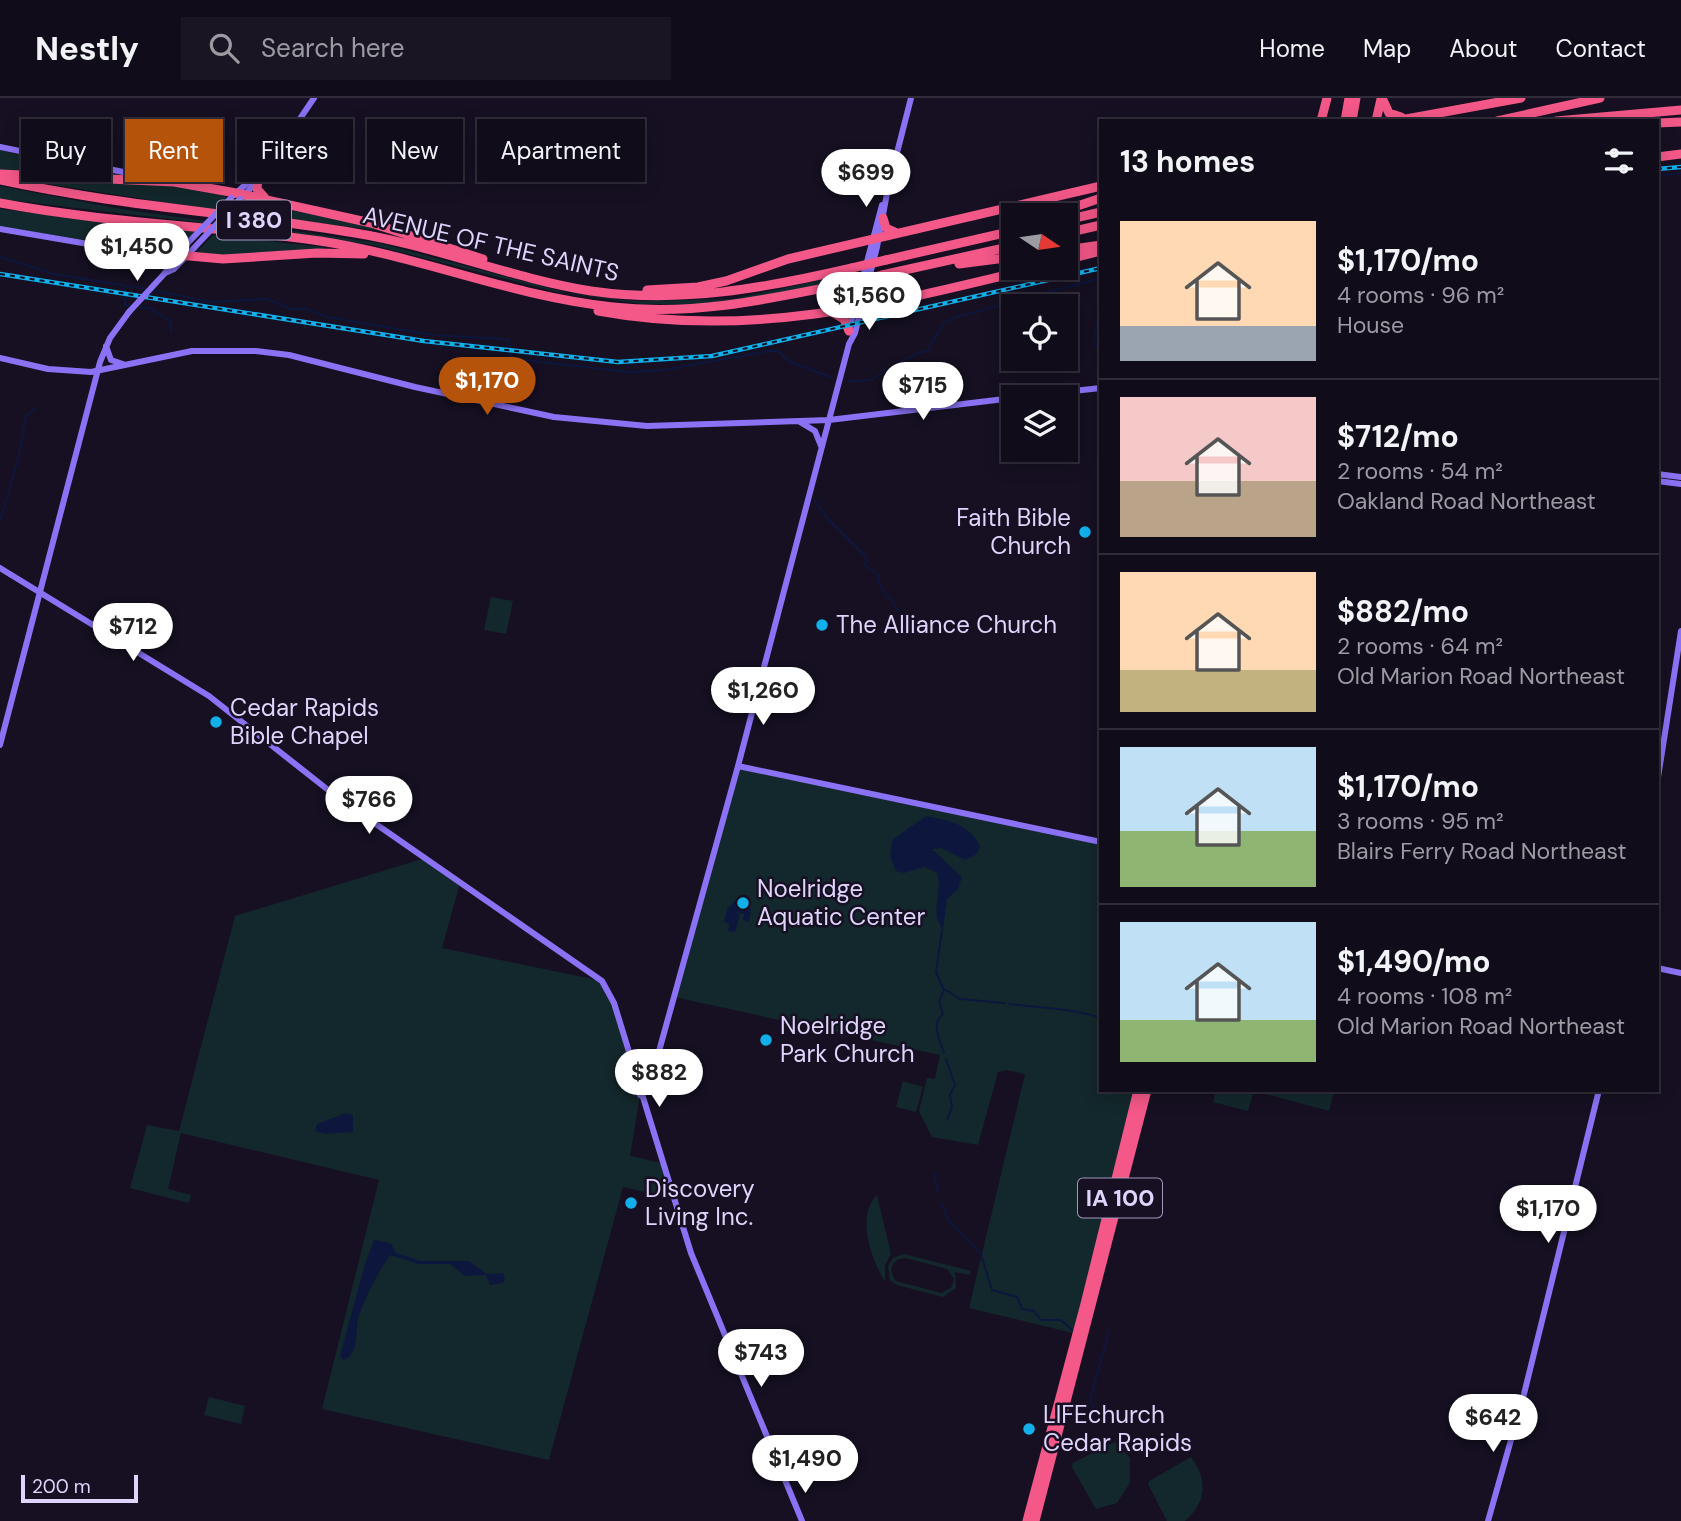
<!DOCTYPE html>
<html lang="en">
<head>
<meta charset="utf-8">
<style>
  :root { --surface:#100c1a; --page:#191523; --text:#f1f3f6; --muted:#9c9ba2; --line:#302c39; --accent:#b45309 }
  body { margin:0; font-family:"DM Sans",sans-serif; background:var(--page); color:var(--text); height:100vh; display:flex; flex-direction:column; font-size:26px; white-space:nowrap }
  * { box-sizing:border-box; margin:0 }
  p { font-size:23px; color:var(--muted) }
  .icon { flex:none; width:38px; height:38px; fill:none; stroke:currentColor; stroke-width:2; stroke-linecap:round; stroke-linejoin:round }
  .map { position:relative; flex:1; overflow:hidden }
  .sheet { position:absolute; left:1099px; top:21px; width:560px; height:973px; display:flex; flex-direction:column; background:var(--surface); border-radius:0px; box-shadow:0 4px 18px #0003,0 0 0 2px var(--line) }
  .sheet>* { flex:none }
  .banner { position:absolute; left:21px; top:21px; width:665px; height:63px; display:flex; gap:14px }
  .needle { width:46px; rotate:103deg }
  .buttons { position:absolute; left:1001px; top:105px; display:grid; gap:14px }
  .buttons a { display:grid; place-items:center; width:77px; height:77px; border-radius:0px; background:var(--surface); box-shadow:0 4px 18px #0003,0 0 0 2px var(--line); font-size:35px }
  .scale { position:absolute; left:21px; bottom:18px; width:117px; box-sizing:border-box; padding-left:7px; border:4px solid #dfd4fc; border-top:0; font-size:19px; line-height:24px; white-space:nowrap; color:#dfd4fc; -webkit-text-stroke:5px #161022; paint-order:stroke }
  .price { position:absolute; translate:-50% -60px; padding:0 16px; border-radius:24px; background:#fff; color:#222; font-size:23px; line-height:46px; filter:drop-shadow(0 2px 4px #0008) }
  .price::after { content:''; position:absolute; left:50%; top:42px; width:21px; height:16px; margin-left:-10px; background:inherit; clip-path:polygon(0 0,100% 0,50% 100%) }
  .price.on { background:var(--accent); color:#fff }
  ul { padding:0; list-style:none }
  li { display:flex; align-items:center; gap:21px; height:175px; padding:0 21px }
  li+li { border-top:2px solid var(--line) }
  li span { display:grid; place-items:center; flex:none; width:196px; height:140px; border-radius:0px; color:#555 }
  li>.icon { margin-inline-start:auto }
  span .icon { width:84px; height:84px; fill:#fffc; stroke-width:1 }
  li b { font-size:30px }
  h2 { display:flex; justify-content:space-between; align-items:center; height:84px; padding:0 21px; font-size:30px }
  .tag { padding:0 24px; border-radius:0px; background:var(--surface); box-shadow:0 4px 18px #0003,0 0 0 2px var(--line); font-size:24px; line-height:63px }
  .tag.on { background:var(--accent); color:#fff }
  header { display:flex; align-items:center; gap:42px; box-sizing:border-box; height:98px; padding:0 35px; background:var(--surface); border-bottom:2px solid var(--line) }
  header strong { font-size:33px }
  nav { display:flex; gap:38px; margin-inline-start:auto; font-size:24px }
  .search { width:490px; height:63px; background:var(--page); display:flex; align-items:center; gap:18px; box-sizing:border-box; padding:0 24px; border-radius:0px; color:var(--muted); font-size:26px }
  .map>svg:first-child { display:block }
  .green { fill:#13282c; fill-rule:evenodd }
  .water { fill:#0d173d }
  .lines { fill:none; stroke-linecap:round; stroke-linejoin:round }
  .stream { stroke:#0d173d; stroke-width:2 }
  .secondary { stroke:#8b72f5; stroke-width:6 }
  .highway { stroke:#f35888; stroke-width:9 }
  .rail-casing { stroke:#11b0eb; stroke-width:4.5 }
  .rail { stroke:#161022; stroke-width:2; stroke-dasharray:5; stroke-linecap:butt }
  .secondary-bridge { stroke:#8b72f5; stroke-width:6 }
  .highway-bridge { stroke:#f35888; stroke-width:9 }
  .poi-dot { fill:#11b0eb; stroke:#161022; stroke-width:2.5 }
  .labels { text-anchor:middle; stroke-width:5; stroke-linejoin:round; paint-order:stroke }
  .shield { fill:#161022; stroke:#a399bb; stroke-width:2 }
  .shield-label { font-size:23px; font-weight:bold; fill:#dfd4fc }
  .street-label { font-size:24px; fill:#dfd4fc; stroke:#161022 }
  .poi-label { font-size:24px; fill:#dfd4fc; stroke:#161022; text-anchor:start }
</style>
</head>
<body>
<header>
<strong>Nestly</strong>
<div class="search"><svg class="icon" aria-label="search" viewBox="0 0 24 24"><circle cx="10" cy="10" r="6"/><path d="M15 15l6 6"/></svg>Search here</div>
<nav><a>Home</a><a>Map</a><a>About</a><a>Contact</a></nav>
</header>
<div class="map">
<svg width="1681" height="1423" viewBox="0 0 1681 1423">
  <rect width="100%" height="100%" fill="#161022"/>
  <path class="green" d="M0,52L54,65L141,79L0,73Z
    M35,82C76,83 198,82 228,100L215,112L34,84Z
    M0,88L121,111L206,123L204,125L0,101Z
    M248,99L390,134L234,114Z
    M0,111L195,134L175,156L0,129Z
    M225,123L379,145L567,195L633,203L732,201L850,176L849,179L768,198L697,206H642L557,194L373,147L222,127Z
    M213,137L324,149V152L225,158L197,154Z
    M491,499L513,503L506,536L484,532Z
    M738,668L1101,745V992H1138L1077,1236L969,1210L1025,976L1006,972L998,974L978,1047L932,1039L919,1013L927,980L935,981L940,957L674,899Z
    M422,761L460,785L442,850L602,883L608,891L640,997L630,1058L662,1065L673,1100L623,1089L549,1362L322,1311L379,1082L181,1035L168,1091L191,1097L189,1105L130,1090L147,1027L179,1033L235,818Z
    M903,983L923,989L916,1014L896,1009Z
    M1216,992H1254L1248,1013L1213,1004Z
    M1267,992H1334L1329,1013L1266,996Z
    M877,1097L891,1156L885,1167V1184C872,1162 855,1119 877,1097Z
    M904,1156L971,1173L970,1177L955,1174L956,1190L943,1199L897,1187L890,1182L888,1168L893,1160ZM906,1160L947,1171L954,1181L951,1190L941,1195L896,1183C887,1172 892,1160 906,1160Z
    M209,1299L245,1308L241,1326L204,1317Z
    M1115,1344L1130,1360V1385L1117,1405L1096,1411L1072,1369L1073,1365Z
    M1191,1359C1208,1382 1207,1404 1185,1423H1167L1148,1386L1149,1383Z"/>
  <path class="water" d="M926,718C950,723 968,725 980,748L977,756L965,762L941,750L932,751L962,779L958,791L947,801L943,831C929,815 943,793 937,775L924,769L904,775L896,773L890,758L892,742Z
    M744,803L751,811L749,824L743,822L744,816L736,814L740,817L735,834L728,833L729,826L724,824L727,811L734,804Z
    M346,1015L353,1017V1034L325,1036L315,1033L317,1026Z
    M374,1142L391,1145L396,1155L421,1163H469L487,1176L503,1175L505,1181L503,1185L490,1187L486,1177L465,1178L450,1166H418L390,1157C377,1176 367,1196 359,1217C354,1230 361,1255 344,1262L340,1258L365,1166Z"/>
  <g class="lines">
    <path class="stream" d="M1657,78L1681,75
      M0,159L54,176L147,191
      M125,189V207H130
      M152,192L211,204L267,201L291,211H306L328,219L432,237L504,241L509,243L511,258L516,261L628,274L664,272L769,253H778L790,264L831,279
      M139,209L150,210L171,223V233
      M1096,249L1094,239L1101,209
      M849,283L871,282L907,260L928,252L943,226L953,220L1101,180
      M815,403L826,419L867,460L865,467L878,477L879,486L898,512
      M0,423L18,362L26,318L35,310
      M942,832L936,874L944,892L939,904L943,916C931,925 939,940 944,955
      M946,892L960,901L1005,905
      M1009,906C1039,910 1071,910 1101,920
      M946,961L955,987L950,997L952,1009L947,1022
      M934,1075L938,1094
      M941,1105L949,1123L981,1156L992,1192L1017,1199L1022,1211L1034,1213L1041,1222H1061L1073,1233
      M1094,1310L1090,1302L1109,1233"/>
    <path class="secondary" d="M0,49L148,79
      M888,90L911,0
      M234,97L265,69
      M244,98L261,78L314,0
      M0,131L106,149L178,157
      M165,175L174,171L194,150
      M165,175L178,157
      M849,232L882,107
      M106,248L111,262L123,266
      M0,260L48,271L91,274L192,253H256L289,257L415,289L554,319L647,328L829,322L1013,300
      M1017,299L1101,290
      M800,324L815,333L821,348
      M1657,376L1681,379
      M1657,383L1681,386
      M0,470L209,598L337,699L602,883L614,905L691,1155L802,1423
      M0,647L100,264L110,240L129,214
      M738,668L1101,744
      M1657,686L1681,533
      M1657,870L1681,875
      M640,997L651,982L738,668L849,246L855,235L877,149L888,90
      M1488,1423L1524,1296L1599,992"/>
    <path class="highway" d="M1382,0L1389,15L1401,19
      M1321,23L1327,0
      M1345,23L1349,0
      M1352,23L1356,0
      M1376,23L1381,1
      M1395,23L1521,0
      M1497,23L1600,0
      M1556,23L1681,12
      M1657,25L1681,24
      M1657,59L1681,56
      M0,76L174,84L236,95L371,125L483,161
      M258,81L257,91L265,100
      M0,82C118,108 237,115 355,135C435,148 511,180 591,193C681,206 765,190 852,170
      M0,105C106,125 214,128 320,143C419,158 514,199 613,209C694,218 770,201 849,185
      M1051,117L1101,100
      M883,120L886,130L895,134
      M1066,122L1101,114
      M1066,135L1101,127
      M1066,152L1101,147
      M178,157L223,161L317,155L364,156
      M886,162L1013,133
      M1066,162L1101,153
      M959,166L1013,159
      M882,177L1013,148
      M647,192L698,189L726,183L788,161L1101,88
      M598,213C750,241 888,206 1035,170
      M832,214L844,221L849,233
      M1027,1423L1085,1206L1138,992
      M1035,1423L1147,992"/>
    <defs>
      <path id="rail" d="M1657,71L1681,69
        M0,176L424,243L618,264L712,258L1101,170"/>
    </defs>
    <use href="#rail" class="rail-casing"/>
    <use href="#rail" class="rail"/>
    <path class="secondary-bridge" d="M184,149L231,100
      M194,150L240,101
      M129,214L165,175"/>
    <path class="highway-bridge" d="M852,170L886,162
      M849,185L882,177"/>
  </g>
  <g class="poi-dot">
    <circle cx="1085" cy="434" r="7"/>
    <circle cx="822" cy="527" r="7"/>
    <circle cx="216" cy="624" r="7"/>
    <circle cx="743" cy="805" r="7"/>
    <circle cx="766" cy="942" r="7"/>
    <circle cx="631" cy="1105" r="7"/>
    <circle cx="1029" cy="1331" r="7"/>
  </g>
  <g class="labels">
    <g class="shield">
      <rect x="217" y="102.5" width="74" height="39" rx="5"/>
      <rect x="1078" y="1080.5" width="84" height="39" rx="5"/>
    </g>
    <g class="shield-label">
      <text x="254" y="130">I 380</text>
      <text x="1120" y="1108">IA 100</text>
    </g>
    <g class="street-label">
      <text transform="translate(491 146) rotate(13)" y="8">AVENUE OF THE SAINTS</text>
    </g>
    <g class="poi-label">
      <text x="1071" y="428" text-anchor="end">Faith Bible<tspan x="1071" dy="28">Church</tspan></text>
      <text x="836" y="535">The Alliance Church</text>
      <text x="230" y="618">Cedar Rapids<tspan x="230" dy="28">Bible Chapel</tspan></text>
      <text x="757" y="799">Noelridge<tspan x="757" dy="28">Aquatic Center</tspan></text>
      <text x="780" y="936">Noelridge<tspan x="780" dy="28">Park Church</tspan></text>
      <text x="645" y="1099">Discovery<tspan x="645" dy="28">Living Inc.</tspan></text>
      <text x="1043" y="1325">LIFEchurch<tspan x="1043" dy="28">Cedar Rapids</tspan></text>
    </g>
  </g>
</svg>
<div class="buttons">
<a><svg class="needle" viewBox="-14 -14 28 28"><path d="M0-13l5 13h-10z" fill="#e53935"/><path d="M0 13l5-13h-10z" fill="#9c9ba2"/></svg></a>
<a><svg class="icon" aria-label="locate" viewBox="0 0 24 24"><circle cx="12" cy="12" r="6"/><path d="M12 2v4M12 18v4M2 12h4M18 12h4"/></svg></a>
<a><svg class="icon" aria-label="layers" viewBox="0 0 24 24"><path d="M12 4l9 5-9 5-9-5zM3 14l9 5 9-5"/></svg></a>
</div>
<div class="scale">200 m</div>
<b class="price" style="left:866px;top:111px">$699</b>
<b class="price" style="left:137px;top:185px">$1,450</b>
<b class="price" style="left:869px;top:234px">$1,560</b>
<b class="price on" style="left:487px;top:319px">$1,170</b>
<b class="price" style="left:923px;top:324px">$715</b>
<b class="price" style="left:133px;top:565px">$712</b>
<b class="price" style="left:763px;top:629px">$1,260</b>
<b class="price" style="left:369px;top:738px">$766</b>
<b class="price" style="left:659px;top:1011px">$882</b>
<b class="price" style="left:1548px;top:1147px">$1,170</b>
<b class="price" style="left:761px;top:1291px">$743</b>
<b class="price" style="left:1493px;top:1356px">$642</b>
<b class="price" style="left:805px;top:1397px">$1,490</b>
<div class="banner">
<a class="tag">Buy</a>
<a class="tag on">Rent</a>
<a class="tag">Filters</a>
<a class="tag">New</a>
<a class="tag">Apartment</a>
</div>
<section class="sheet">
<h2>13 homes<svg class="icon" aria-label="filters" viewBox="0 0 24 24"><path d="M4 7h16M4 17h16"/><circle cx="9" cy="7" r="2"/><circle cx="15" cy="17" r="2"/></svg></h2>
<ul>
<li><span style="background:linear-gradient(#ffd9b3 75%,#9aa5b1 0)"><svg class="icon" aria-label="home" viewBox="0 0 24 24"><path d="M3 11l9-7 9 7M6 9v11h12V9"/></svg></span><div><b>$1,170/mo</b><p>4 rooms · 96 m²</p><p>House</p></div></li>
<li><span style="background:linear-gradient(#f6c9c9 60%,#b9a48a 0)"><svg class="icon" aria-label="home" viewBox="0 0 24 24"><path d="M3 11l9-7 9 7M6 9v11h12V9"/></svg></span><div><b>$712/mo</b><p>2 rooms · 54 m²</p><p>Oakland Road Northeast</p></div></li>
<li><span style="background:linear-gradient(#ffd9b3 70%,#c2b280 0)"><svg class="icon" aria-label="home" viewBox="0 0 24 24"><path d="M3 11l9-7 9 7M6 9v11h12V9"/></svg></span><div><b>$882/mo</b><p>2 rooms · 64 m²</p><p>Old Marion Road Northeast</p></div></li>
<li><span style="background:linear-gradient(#bfe0f5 60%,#8fb573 0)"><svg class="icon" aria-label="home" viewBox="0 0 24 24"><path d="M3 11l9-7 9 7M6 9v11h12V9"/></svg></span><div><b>$1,170/mo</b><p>3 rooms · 95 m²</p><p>Blairs Ferry Road Northeast</p></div></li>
<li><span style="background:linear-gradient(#bfe0f5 70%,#8fb573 0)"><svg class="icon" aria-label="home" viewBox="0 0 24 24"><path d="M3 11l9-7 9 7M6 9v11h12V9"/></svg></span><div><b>$1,490/mo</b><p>4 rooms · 108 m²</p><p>Old Marion Road Northeast</p></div></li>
</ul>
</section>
</div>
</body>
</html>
